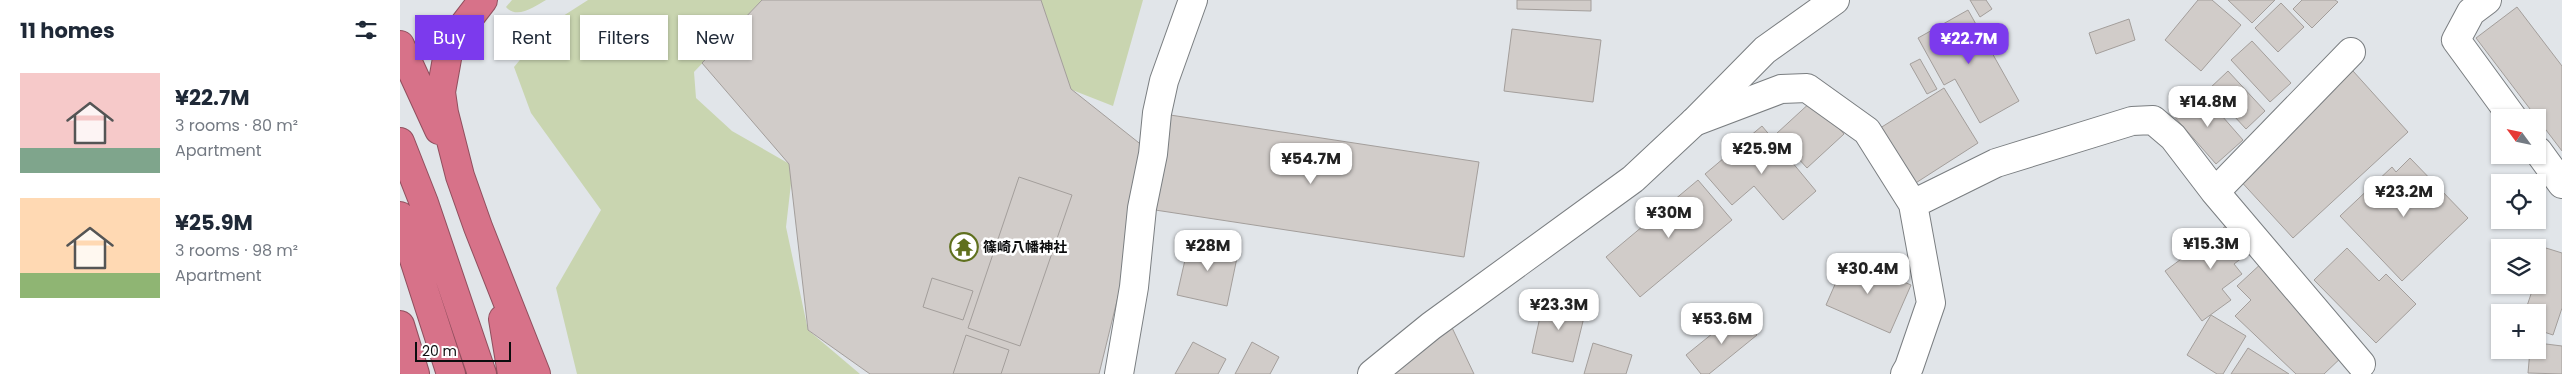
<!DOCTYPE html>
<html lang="en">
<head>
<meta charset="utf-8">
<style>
  :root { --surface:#fff; --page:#f2f2f3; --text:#1f2937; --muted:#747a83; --accent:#7c3aed }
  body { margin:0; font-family:Poppins,"Noto Sans JP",sans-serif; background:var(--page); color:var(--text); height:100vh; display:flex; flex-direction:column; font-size:19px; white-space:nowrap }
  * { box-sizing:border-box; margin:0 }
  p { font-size:16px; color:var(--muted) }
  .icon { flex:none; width:28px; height:28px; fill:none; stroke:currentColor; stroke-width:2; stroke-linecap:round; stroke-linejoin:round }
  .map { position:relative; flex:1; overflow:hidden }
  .panel { display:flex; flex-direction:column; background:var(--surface); width:400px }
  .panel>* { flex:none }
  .top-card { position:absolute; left:15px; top:15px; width:475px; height:45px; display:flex; gap:10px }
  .needle { width:32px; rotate:303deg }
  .buttons { position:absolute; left:2091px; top:109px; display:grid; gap:10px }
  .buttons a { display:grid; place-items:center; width:55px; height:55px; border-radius:0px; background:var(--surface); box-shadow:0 1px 4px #0004; font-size:25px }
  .scale { position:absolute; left:15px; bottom:12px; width:96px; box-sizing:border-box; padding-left:5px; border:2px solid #0c0d0e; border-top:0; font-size:14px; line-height:18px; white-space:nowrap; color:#0c0d0e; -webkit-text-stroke:4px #fff; paint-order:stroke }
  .price { position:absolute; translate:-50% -42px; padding:0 11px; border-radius:10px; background:#fff; color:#222; font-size:16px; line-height:32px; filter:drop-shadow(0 1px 2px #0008) }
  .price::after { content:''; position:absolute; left:50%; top:30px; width:15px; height:11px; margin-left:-8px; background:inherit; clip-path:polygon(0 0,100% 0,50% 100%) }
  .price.active { background:var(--accent); color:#fff }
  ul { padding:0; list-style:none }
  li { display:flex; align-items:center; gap:15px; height:125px; padding:0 20px }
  li span { display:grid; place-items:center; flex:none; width:140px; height:100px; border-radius:0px; color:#555 }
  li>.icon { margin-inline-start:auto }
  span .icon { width:60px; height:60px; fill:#fffc; stroke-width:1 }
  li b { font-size:21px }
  h2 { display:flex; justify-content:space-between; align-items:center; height:60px; padding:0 20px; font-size:21px }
  .chip { padding:0 18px; border-radius:0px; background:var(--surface); box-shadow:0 1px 4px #0004; font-size:18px; line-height:45px }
  .chip.active { background:var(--accent); color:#fff }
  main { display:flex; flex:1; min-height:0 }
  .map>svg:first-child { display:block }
  .green { fill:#c9d5b0 }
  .building { fill:#d1ccc9; stroke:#a39e9b }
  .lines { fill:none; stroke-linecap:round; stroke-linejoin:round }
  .street-casing { stroke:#7a7e81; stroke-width:30 }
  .secondary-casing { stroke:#7a7e81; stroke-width:30 }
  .highway-casing { stroke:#904f5e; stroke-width:30 }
  .street { stroke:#fff; stroke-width:28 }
  .secondary { stroke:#fff; stroke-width:28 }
  .highway { stroke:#d77289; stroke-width:28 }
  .labels { text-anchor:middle; stroke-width:5; stroke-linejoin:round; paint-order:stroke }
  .poi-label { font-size:14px; font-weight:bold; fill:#0c0d0e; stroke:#fff; text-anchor:start }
</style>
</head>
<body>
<main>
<section class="panel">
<h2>11 homes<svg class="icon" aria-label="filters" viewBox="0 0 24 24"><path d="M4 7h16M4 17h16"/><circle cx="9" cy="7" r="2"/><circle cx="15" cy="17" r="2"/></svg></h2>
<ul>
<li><span style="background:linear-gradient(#f6c9c9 75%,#7fa58c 0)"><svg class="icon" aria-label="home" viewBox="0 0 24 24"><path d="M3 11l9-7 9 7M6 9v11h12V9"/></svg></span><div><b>¥22.7M</b><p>3 rooms · 80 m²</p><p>Apartment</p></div></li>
<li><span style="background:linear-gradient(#ffd9b3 75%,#8fb573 0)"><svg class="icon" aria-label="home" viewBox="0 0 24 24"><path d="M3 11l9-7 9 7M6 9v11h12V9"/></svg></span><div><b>¥25.9M</b><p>3 rooms · 98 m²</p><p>Apartment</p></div></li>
</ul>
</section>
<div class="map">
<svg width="2162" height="374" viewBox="0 0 2162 374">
  <rect width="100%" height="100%" fill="#e1e5e9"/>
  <path class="green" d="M112,0H146C135,6 117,20 106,7Z
    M188,0H362L294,72L296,98L332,131L393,166L386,227L408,330L460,374H177L156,288L201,210L131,113L114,67L149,25Z
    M633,0H743L713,106L662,86Z"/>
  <path class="building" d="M362,0H641L671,89L753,154L699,374H470L408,330L389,164L302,63Z
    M1117,0H1191V11L1117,9Z
    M1570,0H1586L1592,9L1580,17Z
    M1798,0H1812L1841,25L1801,71L1765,40Z
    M1828,0H1875L1852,23Z
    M1902,0H1935L1938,2L1912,28L1893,9Z
    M1881,3L1904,27L1878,52L1855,28Z
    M2117,7L2162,66V151L2076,38Z
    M1568,10L1619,101L1580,123L1555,79L1544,85L1518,38Z
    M1729,19L1735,40L1696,54L1689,33Z
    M1112,29L1201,40L1193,102L1104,91Z
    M1852,41L1891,83L1870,102L1831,60Z
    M1520,59L1537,89L1527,94L1510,64Z
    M1828,71L1865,111L1846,129L1809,89Z
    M1953,71L2008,132L1893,238L1837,177Z
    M1544,88L1578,143L1511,186L1477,130Z
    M1801,92L1843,140L1816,164L1773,115Z
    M1413,100L1444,134L1407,168L1376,134Z
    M757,113L1079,162L1064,257L742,208Z
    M1362,126L1416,191L1383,220L1354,186L1332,205L1305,174Z
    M2010,158L2068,218L2002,281L1940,216L1992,167L1996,172Z
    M619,177L672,195L620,346L568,328Z
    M1298,180L1332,220L1240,297L1206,257Z
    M1834,220L1855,248L1834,264L1842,274L1822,289L1831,300L1802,321L1765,271Z
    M790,238L839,248L827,306L777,295Z
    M1947,248L1979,281L1986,274L2016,304L1976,343L1914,280Z
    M2146,248L2162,253V308L2153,335L2138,330V312H2125L2134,285H2138V275Z
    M1447,257L1511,285L1490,333L1426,305Z
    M1864,261L1945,354L1924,374H1896L1835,316L1851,300L1837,286Z
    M532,278L573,291L563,320L523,307Z
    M1144,299L1186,309L1173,362L1132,353Z
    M1339,312L1357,335L1309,374H1301L1286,355Z
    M1046,315L1074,374H985Z
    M1811,315L1846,336L1823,374H1817L1787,355Z
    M566,335L609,350L601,374H553Z
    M793,342L826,359L818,374H775Z
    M852,342L879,357L870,374H835Z
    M1193,343L1232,355L1226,374H1184Z
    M2138,343L2162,346V374L2128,373L2130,350H2138Z
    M1848,348L1889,374H1831Z"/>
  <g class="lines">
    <defs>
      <path id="street" d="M2087,0L2071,12L2056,40L2113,118
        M1294,122L1381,89L1407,88L1467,131L1513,204L1531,303L1509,367L1505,374
        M2138,151L2162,184
        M1815,192L1951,52
        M1513,204L1596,163L1732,121L1753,120L1773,137L1815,192L1961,364
        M719,374L734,287L742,208L753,154L757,113L764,81L793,0"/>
      <path id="secondary" d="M972,374L1031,326L1233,179L1294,122L1365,50L1435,0"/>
      <path id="highway" d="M83,0L60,30L48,53L41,92L44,113L60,176L78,227L136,374
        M0,45L39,130
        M0,142L24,203L82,374
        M0,216L51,374
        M103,319L112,374
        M0,325L15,374"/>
    </defs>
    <use href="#street" class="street-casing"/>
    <use href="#secondary" class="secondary-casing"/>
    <use href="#highway" class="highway-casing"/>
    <use href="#street" class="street"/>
    <use href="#secondary" class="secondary"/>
    <use href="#highway" class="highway"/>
  </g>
  <defs>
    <symbol id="temple-ring" viewBox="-11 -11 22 22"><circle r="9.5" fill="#fff" stroke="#5f701e" stroke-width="1.5"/><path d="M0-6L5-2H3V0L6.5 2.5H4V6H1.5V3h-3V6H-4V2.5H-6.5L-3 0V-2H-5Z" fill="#5f701e"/></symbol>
  </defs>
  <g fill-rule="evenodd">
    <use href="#temple-ring" x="548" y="231" width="32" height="32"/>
  </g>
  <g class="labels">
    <g class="poi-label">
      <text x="583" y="252">篠崎八幡神社</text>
    </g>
  </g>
</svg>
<div class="buttons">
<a><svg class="needle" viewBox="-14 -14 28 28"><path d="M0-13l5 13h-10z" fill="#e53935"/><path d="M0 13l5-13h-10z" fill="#747a83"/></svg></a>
<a><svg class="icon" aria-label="locate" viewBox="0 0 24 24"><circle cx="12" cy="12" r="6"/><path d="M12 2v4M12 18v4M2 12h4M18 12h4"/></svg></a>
<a><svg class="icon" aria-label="layers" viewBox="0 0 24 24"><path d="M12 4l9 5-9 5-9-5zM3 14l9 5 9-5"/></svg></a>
<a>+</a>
</div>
<div class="scale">20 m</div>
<b class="price active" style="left:1569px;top:65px">¥22.7M</b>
<b class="price" style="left:1808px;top:128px">¥14.8M</b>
<b class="price" style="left:1362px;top:175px">¥25.9M</b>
<b class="price" style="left:911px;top:185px">¥54.7M</b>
<b class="price" style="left:2004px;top:218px">¥23.2M</b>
<b class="price" style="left:1269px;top:239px">¥30M</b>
<b class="price" style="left:1811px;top:270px">¥15.3M</b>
<b class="price" style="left:808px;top:272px">¥28M</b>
<b class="price" style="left:1468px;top:295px">¥30.4M</b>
<b class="price" style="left:1159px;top:331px">¥23.3M</b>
<b class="price" style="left:1322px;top:345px">¥53.6M</b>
<div class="top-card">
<a class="chip active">Buy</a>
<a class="chip">Rent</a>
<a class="chip">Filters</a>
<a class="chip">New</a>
</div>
</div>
</main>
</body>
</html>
